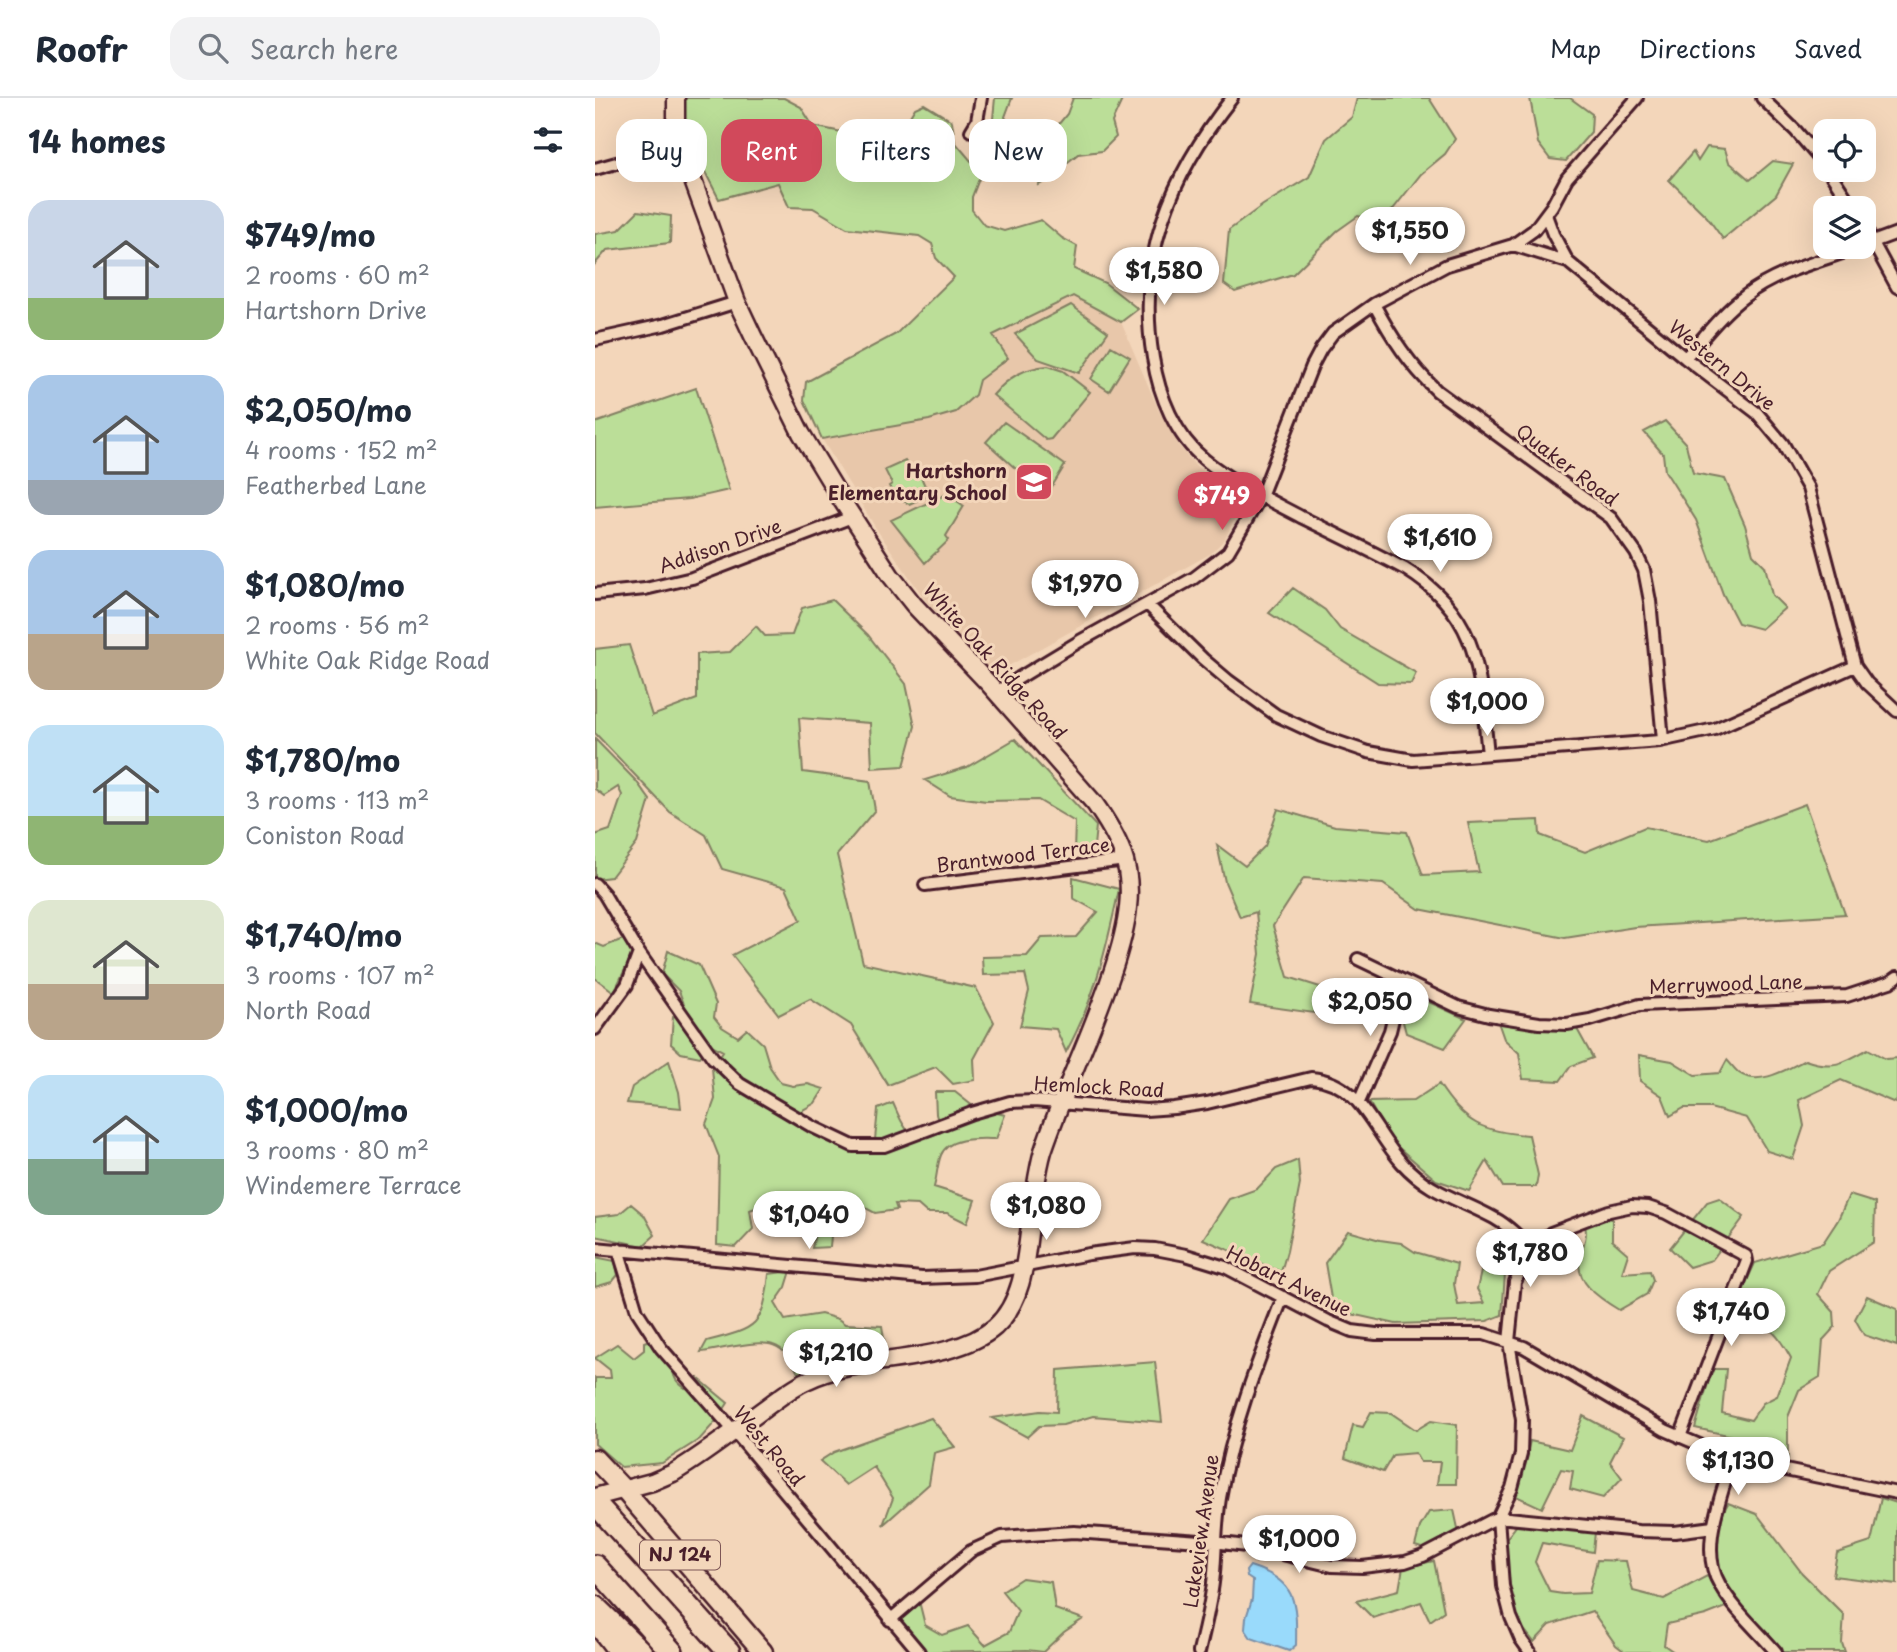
<!DOCTYPE html>
<html lang="en">
<head>
<meta charset="utf-8">
<style>
  :root { --surface:#fff; --page:#f2f2f3; --text:#1f2937; --muted:#747a83; --line:#e0e1e3; --accent:#d1495b }
  body { margin:0; font-family:"Playpen Sans",sans-serif; background:var(--page); color:var(--text); height:100vh; display:flex; flex-direction:column; font-size:26px; white-space:nowrap }
  * { box-sizing:border-box; margin:0 }
  p { font-size:23px; color:var(--muted) }
  .icon { flex:none; width:38px; height:38px; fill:none; stroke:currentColor; stroke-width:2; stroke-linecap:round; stroke-linejoin:round }
  .map { position:relative; flex:1; overflow:hidden }
  .details { display:flex; flex-direction:column; background:var(--surface); width:595px }
  .details>* { flex:none }
  .guide { position:absolute; left:21px; top:21px; width:665px; height:63px; display:flex; gap:14px }
  .tools { position:absolute; left:1218px; top:21px; display:grid; gap:14px }
  .tools a { display:grid; place-items:center; width:63px; height:63px; border-radius:14px; background:var(--surface); box-shadow:0 7px 28px #0002; font-size:35px }
  .price { position:absolute; translate:-50% -60px; padding:0 16px; border-radius:24px; background:#fff; color:#222; font-size:23px; line-height:46px; filter:drop-shadow(0 2px 4px #0008) }
  .price::after { content:''; position:absolute; left:50%; top:42px; width:21px; height:16px; margin-left:-10px; background:inherit; clip-path:polygon(0 0,100% 0,50% 100%) }
  .price.on { background:var(--accent); color:#fff }
  ul { padding:0; list-style:none }
  li { display:flex; align-items:center; gap:21px; height:175px; padding:0 28px }
  li span { display:grid; place-items:center; flex:none; width:196px; height:140px; border-radius:21px; color:#555 }
  li>.icon { margin-inline-start:auto }
  span .icon { width:84px; height:84px; fill:#fffc; stroke-width:1 }
  li b { font-size:30px }
  h2 { display:flex; justify-content:space-between; align-items:center; height:84px; padding:0 28px; font-size:30px }
  .tag { padding:0 24px; border-radius:21px; background:var(--surface); box-shadow:0 7px 28px #0002; font-size:24px; line-height:63px }
  .tag.on { background:var(--accent); color:#fff }
  header { display:flex; align-items:center; gap:42px; box-sizing:border-box; height:98px; padding:0 35px; background:var(--surface); border-bottom:2px solid var(--line) }
  header strong { font-size:33px }
  nav { display:flex; gap:38px; margin-inline-start:auto; font-size:24px }
  .search { width:490px; height:63px; background:var(--page); display:flex; align-items:center; gap:18px; box-sizing:border-box; padding:0 24px; border-radius:21px; color:var(--muted); font-size:26px }
  main { display:flex; flex:1; min-height:0 }
  .map>svg:first-child { display:block }
  .built { fill:#e8c7aa }
  .green { fill:#bbde98; stroke:#827e62; stroke-width:2 }
  .water { fill:#99dafb; stroke:#798fa8; stroke-width:2 }
  .lines { fill:none; stroke-linecap:round; stroke-linejoin:round }
  .street-casing { stroke:#4a1f2b; stroke-width:16 }
  .secondary-casing { stroke:#4a1f2b; stroke-width:21 }
  .primary-casing { stroke:#4a1f2b; stroke-width:23 }
  .highway-casing { stroke:#4a1f2b; stroke-width:26 }
  .street { stroke:#f3d6ba; stroke-width:10 }
  .secondary { stroke:#f3d6ba; stroke-width:16 }
  .primary { stroke:#f3d6ba; stroke-width:18 }
  .highway { stroke:#f3d6ba; stroke-width:21 }
  .labels { text-anchor:middle; stroke-width:6; stroke-linejoin:round; paint-order:stroke }
  .shield { fill:#f3d6ba; stroke:#7d5656; stroke-width:2 }
  .shield-label { font-size:18px; font-weight:bold; fill:#4a1f2b }
  .street-label { font-size:19px; fill:#4a1f2b; stroke:#f3d6ba }
  .poi-label { font-size:19px; font-weight:bold; fill:#4a1f2b; stroke:#f3d6ba; text-anchor:end }
</style>
</head>
<body>
<header>
<strong>Roofr</strong>
<div class="search"><svg class="icon" aria-label="search" viewBox="0 0 24 24"><circle cx="10" cy="10" r="6"/><path d="M15 15l6 6"/></svg>Search here</div>
<nav><a>Map</a><a>Directions</a><a>Saved</a></nav>
</header>
<main>
<section class="details">
<h2>14 homes<svg class="icon" aria-label="filters" viewBox="0 0 24 24"><path d="M4 7h16M4 17h16"/><circle cx="9" cy="7" r="2"/><circle cx="15" cy="17" r="2"/></svg></h2>
<ul>
<li><span style="background:linear-gradient(#c9d6e8 70%,#8fb573 0)"><svg class="icon" aria-label="home" viewBox="0 0 24 24"><path d="M3 11l9-7 9 7M6 9v11h12V9"/></svg></span><div><b>$749/mo</b><p>2 rooms · 60 m²</p><p>Hartshorn Drive</p></div></li>
<li><span style="background:linear-gradient(#a9c7e8 75%,#9aa5b1 0)"><svg class="icon" aria-label="home" viewBox="0 0 24 24"><path d="M3 11l9-7 9 7M6 9v11h12V9"/></svg></span><div><b>$2,050/mo</b><p>4 rooms · 152 m²</p><p>Featherbed Lane</p></div></li>
<li><span style="background:linear-gradient(#a9c7e8 60%,#b9a48a 0)"><svg class="icon" aria-label="home" viewBox="0 0 24 24"><path d="M3 11l9-7 9 7M6 9v11h12V9"/></svg></span><div><b>$1,080/mo</b><p>2 rooms · 56 m²</p><p>White Oak Ridge Road</p></div></li>
<li><span style="background:linear-gradient(#bfe0f5 65%,#8fb573 0)"><svg class="icon" aria-label="home" viewBox="0 0 24 24"><path d="M3 11l9-7 9 7M6 9v11h12V9"/></svg></span><div><b>$1,780/mo</b><p>3 rooms · 113 m²</p><p>Coniston Road</p></div></li>
<li><span style="background:linear-gradient(#dfe7d0 60%,#b9a48a 0)"><svg class="icon" aria-label="home" viewBox="0 0 24 24"><path d="M3 11l9-7 9 7M6 9v11h12V9"/></svg></span><div><b>$1,740/mo</b><p>3 rooms · 107 m²</p><p>North Road</p></div></li>
<li><span style="background:linear-gradient(#bfe0f5 60%,#7fa58c 0)"><svg class="icon" aria-label="home" viewBox="0 0 24 24"><path d="M3 11l9-7 9 7M6 9v11h12V9"/></svg></span><div><b>$1,000/mo</b><p>3 rooms · 80 m²</p><p>Windemere Terrace</p></div></li>
</ul>
</section>
<div class="map">
<svg width="1302" height="1554" viewBox="0 0 1302 1554">
  <rect width="100%" height="100%" fill="#f3d6ba"/>
  <filter id="ink" filterUnits="userSpaceOnUse"><feTurbulence type="fractalNoise" baseFrequency=".0143" numOctaves="2"/><feDisplacementMap in="SourceGraphic" scale="14" xChannelSelector="R" yChannelSelector="G"/><feConvolveMatrix kernelMatrix="1 2 1 2 8 2 1 2 1" color-interpolation-filters="sRGB"/></filter>
  <g filter="url(#ink)">
    <path class="built" d="M478,197L526,224L564,313L584,348L600,367L650,401L630,441L615,456L399,576L331,503L282,432L227,341L333,322L361,314L380,297L384,282L413,260L398,237Z"/>
    <path class="green" d="M90,0H189L206,9L218,28L261,37L283,45L303,38L320,10L329,6L357,23L360,44L376,63L395,52L400,0H417L410,19L421,36L449,44L472,16L478,0H528L517,24L521,39L507,53L483,56L468,68L461,78L444,87L447,70L428,59H412L398,68L384,81L377,99V112L389,127L409,133L446,122L467,140L482,148L479,171L510,185L543,211L526,224L478,198L398,237L413,260L384,282L380,297L361,314L334,322L227,341L209,302L211,284L301,236L359,179L341,160L337,146L324,138L252,130L218,110L194,109L183,85L124,101L87,29Z
      M762,0H834L860,41L850,56L826,76L788,124L763,118L742,133L698,176L640,194L629,186L634,132L668,107L714,79L731,41L757,19Z
      M935,0H975L997,16L996,34L971,63L955,61L943,45Z
      M1112,49L1130,51L1134,64L1155,82L1178,63L1198,66L1181,97L1128,141L1112,119L1074,82L1098,54L1103,63Z
      M43,113L76,118L75,145L12,152L0,166V136L24,132Z
      M476,207L513,234L484,275L443,261L420,236Z
      M516,248L535,259L514,293L496,281Z
      M453,268L468,273L495,294L456,341L451,342L398,297C414,279 428,270 453,268Z
      M101,290L134,392L94,401L0,409V325Z
      M1070,323L1091,346L1098,375L1130,381L1150,427L1158,456L1170,468L1177,497L1190,510L1166,531L1143,525L1128,496L1101,422L1070,373L1068,356L1049,334Z
      M409,324L470,367L453,395L445,384L421,371L391,344Z
      M310,363L318,376L326,379L334,397L314,406L299,397L294,388L297,386L290,372Z
      M352,396L369,408L351,438L354,442L330,465L296,422Z
      M698,490L730,512L745,531L821,575L816,586L783,585L674,515Z
      M237,502L273,537L311,586L320,628L309,668L277,670L275,625L204,620L208,674L275,683L280,712L242,757L268,865L381,890L399,924L379,961L380,982L358,986L341,969L293,987L256,927L215,901L184,917L137,857L206,822L191,789L127,771L111,737L75,714L0,635V551L34,547L57,618L102,601V556L135,554L161,528L170,538L197,537L207,510Z
      M0,641L41,683L55,702L42,745L16,779L0,781V737L15,732L27,697L23,689L9,698L0,691Z
      M420,641L501,728L499,748L479,754L480,724L443,702L391,703L355,698L330,682L372,669Z
      M1210,706L1250,816L1040,829L970,840L824,811L788,786L709,780L678,828L693,879L725,889L719,915L655,906L665,856L661,814L645,819L630,784L622,747L650,768L670,748L683,711L740,728L812,734L828,777L884,774L873,725L944,722L945,737L990,754L1050,729L1114,742Z
      M478,779L524,791C512,848 499,904 471,954L461,931L425,928L434,893L430,876L388,877L387,859L432,858L447,840L481,839L503,814L478,800Z
      M28,841L38,855L19,894L0,880V845L9,849Z
      M73,853L104,867L121,906L119,919L127,929L143,939L152,931L168,946L175,969L186,985L198,988L213,986L229,991L220,1005L208,1012L205,1028L249,1049L279,1052L283,1011L298,1005C304,1018 311,1040 328,1040C333,1040 341,1036 346,1034L341,1016L340,994H360L379,1009L410,1017L401,1041C385,1041 354,1038 346,1057C342,1067 342,1079 339,1089L380,1102L372,1125L352,1115H332L323,1107L300,1106L302,1112L280,1115L267,1108L238,1116L235,1149L217,1150L223,1121L216,1113L163,1109L155,1112L158,1131L141,1149L122,1147L124,1059L111,1026L120,1001L117,970L128,953L115,946L105,959L86,955L76,946L78,919L90,909L84,893L67,876Z
      M814,895L871,921L850,950L811,935L807,920Z
      M903,924L982,931L998,960L976,968L965,983L928,981L924,955L909,941Z
      M1273,951L1291,961L1302,960V1002L1300,1005L1246,982L1204,1002L1209,1028L1198,1061L1172,1053L1152,1020L1115,1010H1089L1075,1018L1067,998L1045,983L1044,957L1077,963L1100,977L1125,975L1132,962C1136,966 1140,972 1144,975C1164,989 1192,971 1210,962C1238,972 1249,965 1273,951Z
      M74,963L84,994L86,1010L32,1005L37,989Z
      M844,986C869,1025 887,1034 934,1037L943,1077L941,1089H908L892,1063L874,1093L841,1082L796,1043L774,1004L818,1003Z
      M703,1062L705,1086L692,1153L686,1174L608,1141L634,1101L662,1091L681,1071Z
      M1254,1097L1280,1105L1279,1144L1234,1173L1223,1196L1239,1214L1240,1229L1228,1242L1225,1279L1204,1292L1193,1319V1362L1149,1356L1137,1338L1100,1330L1117,1271H1131L1127,1315L1156,1322L1168,1305L1182,1298L1196,1260C1178,1227 1171,1226 1136,1218L1160,1165L1228,1145L1243,1122Z
      M1124,1100L1149,1119L1117,1162L1094,1169L1075,1150L1112,1104Z
      M36,1106L49,1117L60,1137L48,1148L0,1138V1119L24,1116Z
      M1017,1117V1142L1033,1156L1027,1175L1055,1173L1058,1182L1052,1196L1024,1212C1004,1200 977,1183 986,1156C988,1147 993,1138 990,1128Z
      M753,1133L785,1142L806,1145L820,1154L862,1166L859,1186L863,1207L889,1205L882,1191L887,1169L910,1176L907,1217L892,1223L801,1226L738,1212L730,1165Z
      M0,1159L20,1163L23,1177L17,1184L0,1189Z
      M196,1173L191,1189L180,1205L190,1222L226,1216L243,1221L250,1226L287,1228L291,1253L233,1265L203,1275C198,1265 191,1251 178,1247C162,1241 124,1252 106,1254L112,1243C162,1230 168,1229 174,1176Z
      M1272,1198L1302,1211V1248L1269,1237L1260,1221Z
      M63,1239L79,1261C77,1276 78,1282 90,1290L103,1280L133,1305L122,1322L105,1341L67,1365L26,1369L0,1346V1280H16L15,1272L0,1260L22,1246L39,1260L49,1252V1244Z
      M560,1264L567,1324L498,1318L468,1327L444,1328L432,1339L397,1320L445,1313L462,1314L463,1272Z
      M776,1314L796,1315L821,1332L836,1323L862,1327L861,1386H842L845,1364H825L820,1355L798,1357L788,1374L750,1360L758,1327L768,1329Z
      M988,1318L1028,1339L1015,1364L1027,1380L1008,1400L975,1391L978,1373L966,1371L947,1410L921,1398L935,1343L975,1352Z
      M336,1320L360,1349L339,1355L334,1386L288,1427L298,1400L279,1369L251,1387L225,1363L239,1354Z
      M1286,1400L1302,1405V1486L1238,1478L1242,1455L1276,1444Z
      M1133,1405L1162,1416L1207,1475L1249,1517L1247,1545L1250,1554H1185C1172,1539 1135,1502 1128,1486C1118,1460 1120,1429 1133,1405Z
      M859,1412L864,1435L833,1452L820,1448L825,1429L834,1414Z
      M922,1427L1000,1434L998,1454L947,1445L940,1464L955,1494L968,1496L994,1495L1002,1462L1031,1463L1038,1493L1069,1501L1112,1478L1134,1508L1111,1517L1072,1526L1069,1547L1079,1554H1030L1021,1547L997,1513L955,1527L939,1544L920,1520L908,1445Z
      M839,1463L849,1513L835,1523L826,1504L778,1520L761,1503L804,1492L808,1469Z
      M427,1480L456,1484L460,1511L488,1521L469,1534L448,1554L432,1552L331,1554L317,1539L304,1520L324,1503L330,1527L347,1537L373,1528L390,1547L414,1534L423,1513L407,1493Z"/>
    <path class="water" d="M655,1468C701,1482 702,1503 701,1547L694,1553L656,1540L650,1531L651,1520L657,1501L658,1483L652,1479L651,1473Z"/>
    <g class="lines">
      <defs>
        <path id="street" d="M637,0C575,78 541,160 558,260C564,297 580,338 610,362C638,385 674,402 706,419C741,436 776,453 810,471C887,518 884,575 893,656
          M1167,0L1201,33L1230,67
          M376,33L382,23L386,0
          M0,71L85,47
          M1233,72L1258,110
          M951,117L958,136L973,164L1090,260L1162,315L1188,346L1213,390L1260,568L1272,585L1302,613
          M1269,128L1302,189
          M1275,145L1302,135
          M918,147L973,164
          M779,206C797,240 814,266 842,293L1016,420L1041,455L1049,472L1055,503L1068,642
          M0,242L68,227L142,204
          M1090,260C1109,239 1127,215 1150,198C1182,173 1227,163 1264,149
          M0,496L50,491L97,480L257,419
          M553,507L608,561L634,583L681,617L726,638L773,654L818,662L1065,643L1120,631L1260,568
          M401,594L485,543L599,480L633,454L666,398L717,268L726,251L738,235L779,206L852,167L918,147L939,132L957,108L972,80L1042,0
          M0,786L9,796L44,855L118,960L145,986L218,1029L258,1048H289L377,1015L415,1004L439,1003L551,1012L579,1010L612,1005L716,980C766,984 777,1032 807,1065C835,1096 865,1101 899,1120C914,1128 925,1140 936,1152
          M330,787L531,762
          M763,861L863,909L894,917L944,925L972,926L995,922L1045,907L1252,898L1295,884L1302,879
          M0,931L32,887L44,855
          M764,1004L795,933L807,884
          M0,1150L327,1180L380,1178L494,1156L540,1150L560,1151L591,1157L630,1169L733,1223L757,1233L781,1236H889L929,1249L1070,1332L1137,1361L1302,1395
          M23,1151L42,1213L66,1250L139,1333L324,1554
          M1137,1361C1127,1398 1103,1451 1125,1487C1139,1512 1163,1533 1181,1554
          M295,1522L376,1453L407,1439L479,1434L619,1444L659,1449L737,1468L767,1469L810,1464L828,1458L903,1419L1043,1433L1080,1434L1118,1429
          M604,1554C610,1528 617,1502 619,1475C621,1450 621,1425 625,1400C637,1330 662,1265 688,1199
          M935,1554L925,1540L916,1519L908,1488L903,1419L917,1390L926,1356L927,1322L914,1244L920,1184L936,1152L956,1135L1014,1113L1037,1108L1053,1109L1071,1115L1151,1158L1152,1163L1085,1339"/>
        <path id="secondary" d="M0,1399L57,1384L78,1375C110,1356 139,1333 169,1311C183,1301 197,1289 213,1282C267,1256 356,1267 400,1229C433,1199 431,1146 438,1105C441,1088 443,1070 448,1053C468,993 497,936 517,875C524,854 531,831 533,809C538,766 523,739 500,706L394,586L319,507L296,478L246,401L206,335L158,238L142,204L85,47L81,28V0"/>
        <path id="primary" d="M0,1361L29,1392L168,1554
          M0,1524L23,1554"/>
        <path id="highway" d="M0,1405L134,1554
          M0,1468L77,1554
          M0,1509L46,1554"/>
      </defs>
      <use href="#street" class="street-casing"/>
      <use href="#secondary" class="secondary-casing"/>
      <use href="#primary" class="primary-casing"/>
      <use href="#highway" class="highway-casing"/>
      <use href="#street" class="street"/>
      <use href="#secondary" class="secondary"/>
      <use href="#primary" class="primary"/>
      <use href="#highway" class="highway"/>
    </g>
  </g>
  <defs>
    <symbol id="school-square" viewBox="-11 -11 22 22"><rect x="-9" y="-9" width="18" height="18" rx="4" fill="#d1495b" stroke="#f3d6ba"/><path d="M0-5L7-2L0 1L-7-2ZM-4 1L0 2.5L4 1V4Q0 6-4 4Z" fill="#fff"/></symbol>
  </defs>
  <g fill-rule="evenodd">
    <use href="#school-square" x="417" y="362" width="44" height="44"/>
  </g>
  <g class="labels">
    <rect class="shield" x="45" y="1442.5" width="80" height="29" rx="5"/>
    <g class="shield-label">
      <text x="85" y="1463">NJ 124</text>
    </g>
    <g class="street-label">
      <text transform="translate(1127 267) rotate(39)" y="7">Western Drive</text>
      <text transform="translate(972 367) rotate(37)" y="7">Quaker Road</text>
      <text transform="translate(125 448) rotate(-19)" y="7">Addison Drive</text>
      <text transform="translate(400 563) rotate(48)" y="7">White Oak Ridge Road</text>
      <text transform="translate(428 757) rotate(-7)" y="7">Brantwood Terrace</text>
      <text transform="translate(1131 886) rotate(-2)" y="7">Merrywood Lane</text>
      <text transform="translate(504 989) rotate(3)" y="7">Hemlock Road</text>
      <text transform="translate(694 1183) rotate(26)" y="7">Hobart Avenue</text>
      <text transform="translate(174 1348) rotate(50)" y="7">West Road</text>
      <text transform="translate(606 1433) rotate(-82)" y="7">Lakeview Avenue</text>
    </g>
    <g class="poi-label">
      <text x="412" y="380">Hartshorn<tspan x="412" dy="22">Elementary School</tspan></text>
    </g>
  </g>
</svg>
<div class="tools">
<a><svg class="icon" aria-label="locate" viewBox="0 0 24 24"><circle cx="12" cy="12" r="6"/><path d="M12 2v4M12 18v4M2 12h4M18 12h4"/></svg></a>
<a><svg class="icon" aria-label="layers" viewBox="0 0 24 24"><path d="M12 4l9 5-9 5-9-5zM3 14l9 5 9-5"/></svg></a>
</div>
<b class="price" style="left:815px;top:169px">$1,550</b>
<b class="price" style="left:569px;top:209px">$1,580</b>
<b class="price on" style="left:627px;top:434px">$749</b>
<b class="price" style="left:845px;top:476px">$1,610</b>
<b class="price" style="left:490px;top:522px">$1,970</b>
<b class="price" style="left:892px;top:640px">$1,000</b>
<b class="price" style="left:775px;top:940px">$2,050</b>
<b class="price" style="left:451px;top:1144px">$1,080</b>
<b class="price" style="left:214px;top:1153px">$1,040</b>
<b class="price" style="left:935px;top:1191px">$1,780</b>
<b class="price" style="left:1136px;top:1250px">$1,740</b>
<b class="price" style="left:241px;top:1291px">$1,210</b>
<b class="price" style="left:1143px;top:1399px">$1,130</b>
<b class="price" style="left:704px;top:1477px">$1,000</b>
<div class="guide">
<a class="tag">Buy</a>
<a class="tag on">Rent</a>
<a class="tag">Filters</a>
<a class="tag">New</a>
</div>
</div>
</main>
</body>
</html>
